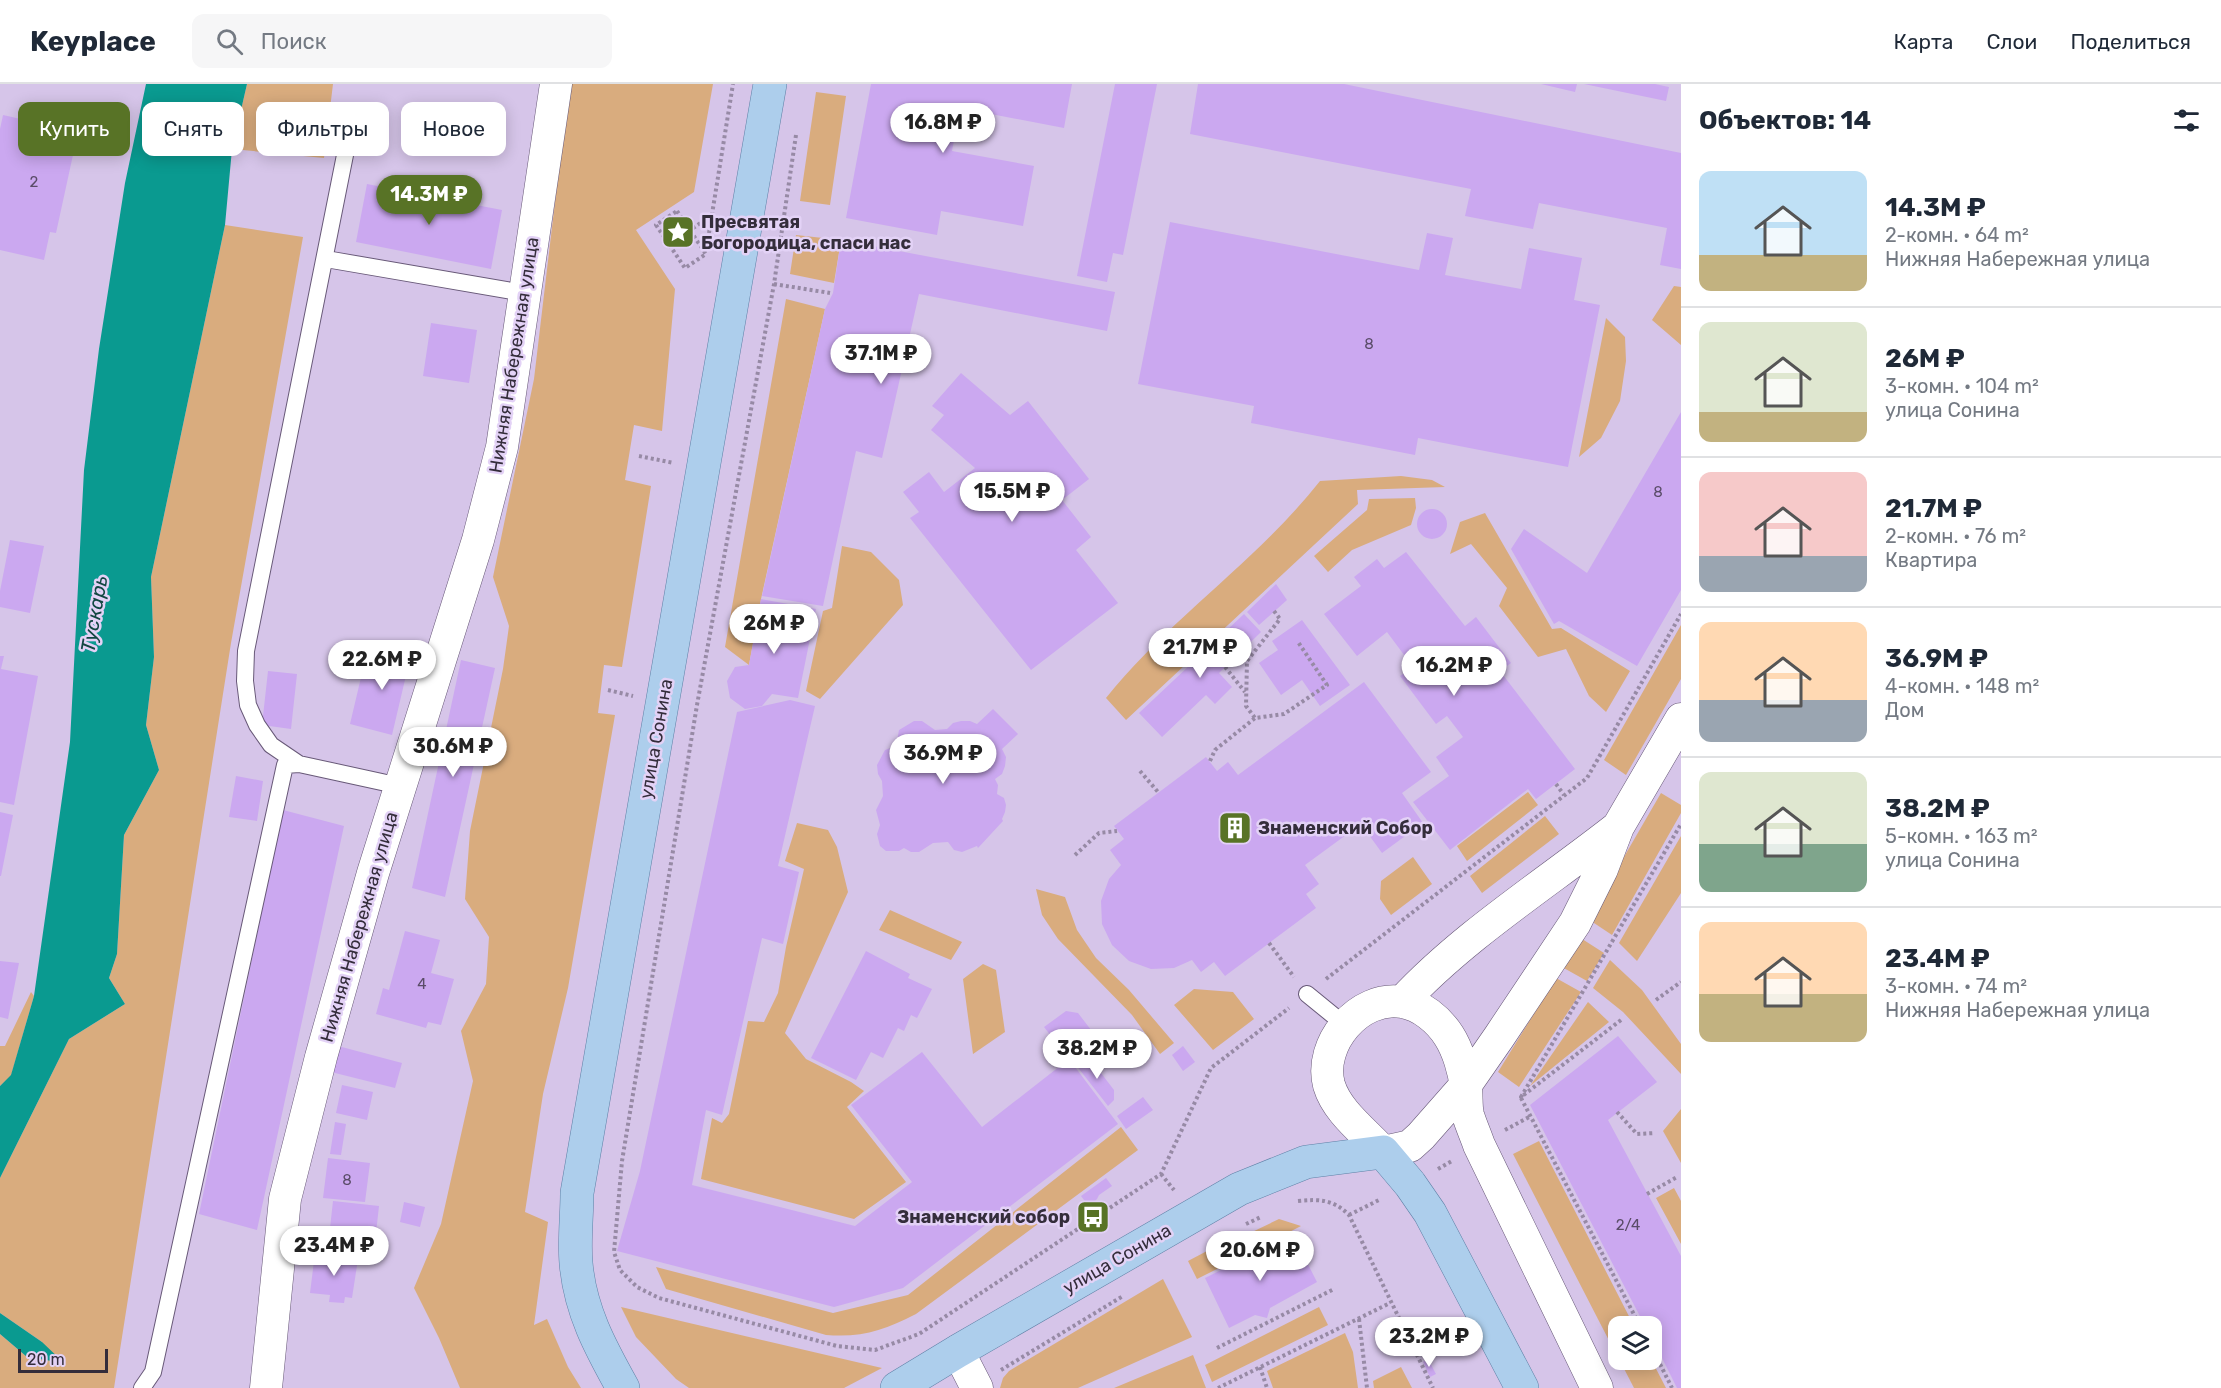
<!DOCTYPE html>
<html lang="ru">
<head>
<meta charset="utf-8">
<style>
  :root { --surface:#fff; --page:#f6f6f7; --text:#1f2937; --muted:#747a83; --line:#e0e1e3; --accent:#587326 }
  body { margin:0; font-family:Rubik,sans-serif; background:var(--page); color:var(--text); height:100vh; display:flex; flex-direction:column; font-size:22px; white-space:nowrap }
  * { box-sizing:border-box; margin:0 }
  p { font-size:20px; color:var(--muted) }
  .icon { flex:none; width:33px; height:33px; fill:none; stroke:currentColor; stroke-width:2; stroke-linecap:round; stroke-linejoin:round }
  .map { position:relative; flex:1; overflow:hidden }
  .panel { display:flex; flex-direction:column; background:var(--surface); width:540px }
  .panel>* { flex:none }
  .banner { position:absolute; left:18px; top:18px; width:570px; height:54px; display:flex; gap:12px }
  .controls { position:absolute; left:1608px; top:1232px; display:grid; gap:12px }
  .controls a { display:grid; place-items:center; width:54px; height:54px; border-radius:12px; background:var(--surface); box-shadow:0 3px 15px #0003; font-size:30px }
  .scale { position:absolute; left:18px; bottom:15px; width:90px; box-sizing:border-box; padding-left:6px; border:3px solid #342d3b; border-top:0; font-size:16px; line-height:21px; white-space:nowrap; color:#342d3b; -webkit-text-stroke:4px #e3d2f6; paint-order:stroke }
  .price { position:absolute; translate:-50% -51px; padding:0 14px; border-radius:21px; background:#fff; color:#222; font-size:20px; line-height:39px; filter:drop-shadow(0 2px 3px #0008) }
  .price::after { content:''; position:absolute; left:50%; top:36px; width:18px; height:14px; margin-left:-9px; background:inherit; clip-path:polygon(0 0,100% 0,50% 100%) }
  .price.current { background:var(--accent); color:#fff }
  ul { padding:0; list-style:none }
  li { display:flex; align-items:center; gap:18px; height:150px; padding:0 18px }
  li+li { border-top:2px solid var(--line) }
  li span { display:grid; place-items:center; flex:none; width:168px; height:120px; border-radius:12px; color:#555 }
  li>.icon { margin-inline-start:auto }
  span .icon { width:72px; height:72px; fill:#fffc; stroke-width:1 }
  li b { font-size:26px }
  h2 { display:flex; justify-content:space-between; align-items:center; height:72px; padding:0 18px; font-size:26px }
  .chip { padding:0 21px; border-radius:12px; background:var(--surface); box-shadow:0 3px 15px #0003; font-size:21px; line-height:54px }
  .chip.current { background:var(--accent); color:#fff }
  header { display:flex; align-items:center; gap:36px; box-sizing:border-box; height:84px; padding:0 30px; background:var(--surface); border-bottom:2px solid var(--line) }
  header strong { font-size:28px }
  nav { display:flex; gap:33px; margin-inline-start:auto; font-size:21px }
  .search { width:420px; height:54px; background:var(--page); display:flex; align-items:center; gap:15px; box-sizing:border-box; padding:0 21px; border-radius:12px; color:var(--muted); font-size:22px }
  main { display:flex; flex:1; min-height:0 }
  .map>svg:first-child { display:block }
  .green { fill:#d9ac7e }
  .water { fill:#0a9a90 }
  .building { fill:#cba8f0 }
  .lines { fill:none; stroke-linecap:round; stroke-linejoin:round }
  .service-casing { stroke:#685978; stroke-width:18 }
  .minor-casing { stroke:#685978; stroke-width:33 }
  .primary-casing { stroke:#5f81a6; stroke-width:34 }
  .path { stroke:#978aa5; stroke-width:4; stroke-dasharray:3 3; stroke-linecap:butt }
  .service { stroke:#fff; stroke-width:16 }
  .minor { stroke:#fff; stroke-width:32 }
  .primary { stroke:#adceec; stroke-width:33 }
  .labels { text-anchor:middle; stroke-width:5; stroke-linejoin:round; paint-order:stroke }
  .number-label { font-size:15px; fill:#5a4c68 }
  .poi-label { font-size:18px; font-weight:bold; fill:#342d3b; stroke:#e3d2f6; text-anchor:start }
  .street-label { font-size:18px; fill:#342d3b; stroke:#e3d2f6 }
  .water-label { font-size:20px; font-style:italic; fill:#124742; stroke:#e3d2f6 }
</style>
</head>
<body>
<header>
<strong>Keyplace</strong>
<div class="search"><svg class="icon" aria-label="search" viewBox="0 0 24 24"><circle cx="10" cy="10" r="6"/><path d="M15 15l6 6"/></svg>Поиск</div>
<nav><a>Карта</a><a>Слои</a><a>Поделиться</a></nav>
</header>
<main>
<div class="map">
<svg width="1681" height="1304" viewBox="0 0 1681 1304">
  <rect width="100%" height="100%" fill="#d6c5e9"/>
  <path class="green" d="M247,0H333L324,74L232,65Z
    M569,0H713L694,108L636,146L675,205L662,347L634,341L625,396L651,402L622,583L604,581L598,629L615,631L568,904L543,1010L525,1128L548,1138L534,1241L547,1235L568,1283L581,1304H460L439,1254L414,1204L441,1140L473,997L461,947L486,900L489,853L465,815L470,747L503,585L509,542L493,493L534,295Z
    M816,8L846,12L830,121L800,117Z
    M225,141L303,153L231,559L114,1304H0V1250L27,1273L42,1258L0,1229V1094L69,955L125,920L109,894L117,870L124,751L159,686L146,641L154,573L151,493Z
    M796,151L841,156L834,199L790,190Z
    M1674,202L1681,203V261L1652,236Z
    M786,215L825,225L761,515L749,581L725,563Z
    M1606,234L1625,253L1626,277L1620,317L1601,354L1579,373Z
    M1401,392L1432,396L1445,403L1357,406L1358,420L1126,636L1106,614C1170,534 1257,477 1320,397Z
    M1415,414L1416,424L1411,441L1352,466L1328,488L1314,472L1367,426L1369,415Z
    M1485,429L1552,545L1561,544L1630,587L1606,628L1589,612L1566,565L1538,573L1499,522L1507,504L1471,460L1450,470L1460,438Z
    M842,462L871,468L899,496L903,521L820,615L806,607L823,527L832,524Z
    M1681,541V595L1626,691L1604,676Z
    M1528,708L1538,721L1467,777L1457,762Z
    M1661,709L1681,721V729L1612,851L1588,835Z
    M1545,732L1559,750L1482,809L1470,792Z
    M797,739L828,746L837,763L848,808L785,949L806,975L851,998L864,1007L847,1023L906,1098L854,1135L701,1095L712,1034L722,1039L729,1030L748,937L764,938L778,909L786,863L804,785L785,777Z
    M1681,752V809L1637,877L1619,859Z
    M1413,773L1432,800L1391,831L1380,815L1381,797Z
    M1036,805L1065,813L1077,846L1096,874L1129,906L1174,959L1160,970L1132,931L1058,855L1042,831Z
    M890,826L962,858L951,876L879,846Z
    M1579,853L1604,869L1587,897L1562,883Z
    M1610,876L1642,906L1681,960V990L1623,928L1593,904Z
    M983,880L996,886L1005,948L973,970L963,895Z
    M1556,894L1581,908L1519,1003L1498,988Z
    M1194,905L1233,908L1254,935L1213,966L1174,921Z
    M31,908L34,912L11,992L0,1002V962H5Z
    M1588,918L1609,938L1530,1002Z
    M1681,1025V1079L1663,1047Z
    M1121,1043L1138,1066L916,1230C884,1246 862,1254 826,1251L666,1205L656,1183L833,1229L908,1211Z
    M1539,1057L1634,1242H1618V1274L1513,1070Z
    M1674,1104L1681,1117V1160L1656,1114Z
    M1279,1135L1301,1142L1243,1172L1231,1168L1227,1180L1197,1195L1188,1177L1245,1147L1250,1149Z
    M1163,1195L1192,1253L1078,1304H1000L1003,1294L1009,1287Z
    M621,1223L882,1284L844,1304H689L676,1295L636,1253Z
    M1319,1223L1328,1241L1212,1298L1205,1281Z
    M1345,1249L1353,1268L1358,1304H1273L1267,1287Z
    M1193,1271L1206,1304H1114Z
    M1619,1275H1651L1666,1304H1634Z
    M1401,1283L1412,1304H1374L1373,1297Z"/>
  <path class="water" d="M146,0H247L232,65L225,141L151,493L154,573L146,641L159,686L124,751L117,870L109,894L125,920L69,955L0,1094V1002L11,991L34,912L70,658L84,386L99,265L125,99Z
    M0,1229L42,1258L64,1279L27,1273L0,1250Z"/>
  <path class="building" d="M871,0H1072L1064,44L960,24L952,67L1034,82L1023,142L941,127L937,151L846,134Z
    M1115,0H1157L1123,171L1113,169L1107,198L1077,192Z
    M1198,0H1344L1681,69V185L1660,181L1667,144L1539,119L1533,145L1465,132L1471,105L1190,50Z
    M1541,0H1577L1575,8Z
    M1584,0H1655L1669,3L1666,17Z
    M3,31L78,48L56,149L50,148L44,176L0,166V45Z
    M367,100L502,126L491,185L356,158Z
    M1170,138L1419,186L1427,149L1453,154L1445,191L1521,205L1529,164L1582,174L1574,216L1600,221L1568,383L1418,354L1415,371L1251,339L1254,322L1138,300Z
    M841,156L1115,208L1107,247L919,210L882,374L856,367L823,522L762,512L825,225L833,209Z
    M431,239L477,246L469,299L423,292Z
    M961,289L1010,331L1028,317L1089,395L1062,416L1091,453L1076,466L1118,519L1031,586L910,434L919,428L903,408L929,388L944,408L975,384L931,346L944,331L932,322Z
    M1681,328V506L1637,582L1559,537L1554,540L1511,465L1524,445L1587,489Z
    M1417 440a15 15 0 1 1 30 0a15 15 0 1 1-30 0Z
    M10,456L44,462L30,529L0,523V507Z
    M1406,468L1465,542L1476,533L1511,579L1500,587L1575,685L1536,715L1528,705L1450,766L1413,718L1449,692L1436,673L1463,653L1447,632L1436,640L1400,592L1413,583L1387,548L1357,572L1324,530L1361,502L1354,493L1377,475L1384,484Z
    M1276,500L1287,516L1259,541L1247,528Z
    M761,515L816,525L798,614L772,610L762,622L745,625L730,614L727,597L735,583L749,581Z
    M1244,530L1261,548L1219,589L1232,603L1215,620L1206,611L1162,653L1139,629Z
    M1302,536L1350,601L1320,622L1302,596L1281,611L1259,579L1278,566L1272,557Z
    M383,559L412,566L392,651L350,640L363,585L376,588Z
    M0,572H4L1,585L38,592L14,721L0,718Z
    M461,576L495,584L445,813L412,804Z
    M268,587L297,590L291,645L262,641Z
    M1364,598L1431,688L1402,709L1423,739L1382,769L1361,740L1305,781L1319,800L1306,810L1316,824L1225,892L1214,878L1201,888L1192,876L1174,884L1151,885L1129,877L1112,861L1102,840L1101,817L1109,795L1121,781L1110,766L1124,755L1114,742L1206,673L1217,687L1228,678L1238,691Z
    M790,616L815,622L778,782L799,788L783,860L762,854L722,1031L706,1026L692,1101L855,1142L912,1098L851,1021L922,968L982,1043L1069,975L1118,1040L903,1204L834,1223L617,1167L640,1087L737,628Z
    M993,625L1018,650L1002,665L1006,673L1005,682L1002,690L995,695L998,701L997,710L1004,714L1006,721L1005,728L1002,735L1003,737L978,764L977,762L962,768L954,766L948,758L933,759L919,768H911L904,764L899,767H886L880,762L877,750L880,741L876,726L883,712L882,697L878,690L877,681L885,666L896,662L899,646L914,637H922L935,646L947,645L953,639L961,637H970L977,640Z
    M236,692L263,697L257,737L229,733Z
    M283,726L344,742L257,1146L199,1130Z
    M0,728L13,731L1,792H0Z
    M405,847L440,856L431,889L454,895L441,941L428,938L426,944L376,930L383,904L389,906Z
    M866,867L910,890L908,894L932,905L917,934L911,931L904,947L898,944L883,974L871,968L856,996L811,974Z
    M0,877L19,879L8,935L0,933Z
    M1066,927L1078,929L1098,955L1069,975L1044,943Z
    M1618,952L1657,998L1608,1036L1681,1172V1304H1677L1652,1254V1242H1645L1530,1021Z
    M338,962L402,979L395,1004L331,988Z
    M1183,962L1195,978L1183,987L1172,971Z
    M1088,972L1114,1006V1016L1108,1022L1076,981Z
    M342,1001L373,1008L367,1036L336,1029Z
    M1143,1013L1153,1026L1126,1045L1117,1032Z
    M335,1038L346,1040L341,1071L330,1070Z
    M328,1074L370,1079L365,1118L323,1114Z
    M1106,1094L1112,1102L1099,1111L1097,1115L1092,1120H1087L1081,1112Z
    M333,1117L379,1122L376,1149L330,1144Z
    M404,1118L425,1123L420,1143L400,1138Z
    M1294,1153L1317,1198L1270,1224L1267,1234L1255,1231L1229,1244L1205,1194L1229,1182L1232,1171L1245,1174Z
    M315,1169L358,1175L352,1214L345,1213L344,1219L329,1218L330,1211L310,1209Z
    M1413,1245L1420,1259L1415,1262L1408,1247Z
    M1428,1275L1436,1290L1430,1293L1423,1278Z"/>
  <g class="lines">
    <defs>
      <path id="service" d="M346,66L246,567L245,597L248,621L257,641L271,661L299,680L400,702
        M326,175L524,209
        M1307,910L1345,941
        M142,1304L153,1288L285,681L299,680"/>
      <path id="minor" d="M1402,918C1463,852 1547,799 1618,743
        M958,1267L977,1304
        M266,1304L285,1115L321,973L373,789L478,456L502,363L556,0
        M1597,1304L1479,1061C1476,1052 1471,1041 1468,1031C1466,1023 1467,1013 1466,1004C1464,987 1458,966 1449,952C1439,936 1421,921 1402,918C1359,911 1318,960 1329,1001C1337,1028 1365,1048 1383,1068L1410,1062L1421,1052L1465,1002L1499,953L1575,839L1602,785L1618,743L1681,635"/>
      <path id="primary" d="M623,1304C600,1263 580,1226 576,1179C574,1156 577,1132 577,1109L770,0
        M897,1304L958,1267L1239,1105L1306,1078L1383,1068L1410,1100L1430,1129L1522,1304"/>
    </defs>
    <use href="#service" class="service-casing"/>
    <use href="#minor" class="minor-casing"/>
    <use href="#primary" class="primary-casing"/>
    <path class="path" d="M796,51L774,200L697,621L622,1077L614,1168L620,1186L637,1203L659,1214L837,1262L875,1266L919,1250L1161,1090L1211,984L1289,924
      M677,127L706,170L685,184L656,141Z
      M709,149L733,0
      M683,151L712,131
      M774,200L830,209
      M639,372L674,379
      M1274,527L1280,535L1247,577L1246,622L1255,634L1284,630L1327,601L1298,558
      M1225,583L1245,608
      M608,606L633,612
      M1210,677L1215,666L1255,634
      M1140,687L1158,708
      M1556,700L1564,711
      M1075,771L1099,749L1117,747
      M1269,859L1294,893
      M1326,895L1587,694L1681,530
      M1656,916L1681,898
      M1621,936L1521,1013L1681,740
      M1521,1014L1640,1242
      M1617,1028L1637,1050L1655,1049
      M1505,1046L1531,1032
      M1438,1085L1452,1077
      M1161,1090L1174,1106
      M1647,1110L1677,1093
      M1298,1117C1319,1115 1333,1115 1349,1131L1433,1304
      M1349,1131L1381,1115
      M1246,1140L1261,1133
      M1359,1235L1367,1304
      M1217,1264L1334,1205
      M1652,1264L1672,1304
      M1260,1283L1267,1304
      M1001,1286L1123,1212
      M1218,1304L1390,1219"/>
    <use href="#service" class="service"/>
    <use href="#minor" class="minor"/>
    <use href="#primary" class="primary"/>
  </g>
  <defs>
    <symbol id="sight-square" viewBox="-11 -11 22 22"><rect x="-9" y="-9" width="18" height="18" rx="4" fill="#587326" stroke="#e3d2f6"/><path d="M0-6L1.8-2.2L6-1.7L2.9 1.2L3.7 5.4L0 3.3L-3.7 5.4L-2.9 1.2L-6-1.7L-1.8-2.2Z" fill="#fff"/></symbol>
    <symbol id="building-square" viewBox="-11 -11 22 22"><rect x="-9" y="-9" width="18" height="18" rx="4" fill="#587326" stroke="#e3d2f6"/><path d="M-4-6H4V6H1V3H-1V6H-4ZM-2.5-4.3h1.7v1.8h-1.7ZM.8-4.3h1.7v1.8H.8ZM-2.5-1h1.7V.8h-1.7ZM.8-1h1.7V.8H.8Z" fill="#fff"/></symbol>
    <symbol id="bus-square" viewBox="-11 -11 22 22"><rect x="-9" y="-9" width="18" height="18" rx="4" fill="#587326" stroke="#e3d2f6"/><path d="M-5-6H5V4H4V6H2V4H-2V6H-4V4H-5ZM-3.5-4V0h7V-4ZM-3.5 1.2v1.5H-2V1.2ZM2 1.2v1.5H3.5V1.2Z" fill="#fff"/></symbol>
  </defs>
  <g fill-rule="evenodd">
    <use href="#sight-square" x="659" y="129" width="38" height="38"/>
    <use href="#building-square" x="1216" y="725" width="38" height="38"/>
    <use href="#bus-square" x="1074" y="1114" width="38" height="38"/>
  </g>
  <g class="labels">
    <g class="number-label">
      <text x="34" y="103">2</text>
      <text x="1369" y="265">8</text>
      <text x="1658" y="413">8</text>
      <text x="422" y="905">4</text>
      <text x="347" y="1101">8</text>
      <text x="1628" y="1146">2/4</text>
    </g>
    <g class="poi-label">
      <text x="701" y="144">Пресвятая<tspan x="701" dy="21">Богородица, спаси нас</tspan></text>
      <text x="1258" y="750">Знаменский Собор</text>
      <text x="1070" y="1139" text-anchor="end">Знаменский собор</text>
    </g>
    <g class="street-label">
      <text transform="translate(514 271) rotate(-81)" y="6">Нижняя Набережная улица</text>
      <text transform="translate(656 655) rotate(-80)" y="6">улица Сонина</text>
      <text transform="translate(359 843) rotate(-74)" y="6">Нижняя Набережная улица</text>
      <text transform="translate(1117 1175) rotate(-30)" y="6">улица Сонина</text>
    </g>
    <g class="water-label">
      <text transform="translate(94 530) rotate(-80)" y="7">Тускарь</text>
    </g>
  </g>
</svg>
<div class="controls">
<a><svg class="icon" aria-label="layers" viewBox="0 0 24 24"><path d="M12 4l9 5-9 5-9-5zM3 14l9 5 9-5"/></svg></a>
</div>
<div class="scale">20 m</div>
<b class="price" style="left:943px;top:70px">16.8M ₽</b>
<b class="price current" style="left:429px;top:142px">14.3M ₽</b>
<b class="price" style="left:881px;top:301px">37.1M ₽</b>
<b class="price" style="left:1012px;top:439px">15.5M ₽</b>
<b class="price" style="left:774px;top:571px">26M ₽</b>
<b class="price" style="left:1200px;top:595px">21.7M ₽</b>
<b class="price" style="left:382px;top:607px">22.6M ₽</b>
<b class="price" style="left:1454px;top:613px">16.2M ₽</b>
<b class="price" style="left:453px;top:694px">30.6M ₽</b>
<b class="price" style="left:943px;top:701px">36.9M ₽</b>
<b class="price" style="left:1097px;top:996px">38.2M ₽</b>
<b class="price" style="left:334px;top:1193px">23.4M ₽</b>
<b class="price" style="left:1260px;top:1198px">20.6M ₽</b>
<b class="price" style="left:1429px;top:1284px">23.2M ₽</b>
<div class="banner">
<a class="chip current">Купить</a>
<a class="chip">Снять</a>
<a class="chip">Фильтры</a>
<a class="chip">Новое</a>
</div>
</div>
<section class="panel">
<h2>Объектов: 14<svg class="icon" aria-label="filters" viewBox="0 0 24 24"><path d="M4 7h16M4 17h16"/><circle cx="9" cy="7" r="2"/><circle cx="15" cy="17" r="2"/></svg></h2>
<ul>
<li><span style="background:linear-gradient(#bfe0f5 70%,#c2b280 0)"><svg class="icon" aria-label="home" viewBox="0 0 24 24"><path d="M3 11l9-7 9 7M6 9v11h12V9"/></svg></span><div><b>14.3M ₽</b><p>2-комн. · 64 m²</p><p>Нижняя Набережная улица</p></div></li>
<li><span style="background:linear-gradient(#dfe7d0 75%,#c2b280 0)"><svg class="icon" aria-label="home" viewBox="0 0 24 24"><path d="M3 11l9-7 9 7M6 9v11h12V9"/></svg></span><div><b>26M ₽</b><p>3-комн. · 104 m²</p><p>улица Сонина</p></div></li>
<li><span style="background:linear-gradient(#f6c9c9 70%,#9aa5b1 0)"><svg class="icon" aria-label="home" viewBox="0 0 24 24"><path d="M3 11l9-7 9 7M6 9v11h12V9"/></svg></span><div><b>21.7M ₽</b><p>2-комн. · 76 m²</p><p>Квартира</p></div></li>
<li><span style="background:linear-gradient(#ffd9b3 65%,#9aa5b1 0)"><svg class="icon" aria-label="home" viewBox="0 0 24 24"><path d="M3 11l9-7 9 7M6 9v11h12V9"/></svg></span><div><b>36.9M ₽</b><p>4-комн. · 148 m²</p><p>Дом</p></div></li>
<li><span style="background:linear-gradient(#dfe7d0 60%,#7fa58c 0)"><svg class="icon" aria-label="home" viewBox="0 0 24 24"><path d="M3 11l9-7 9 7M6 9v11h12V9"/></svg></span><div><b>38.2M ₽</b><p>5-комн. · 163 m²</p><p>улица Сонина</p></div></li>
<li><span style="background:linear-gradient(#ffd9b3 60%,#c2b280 0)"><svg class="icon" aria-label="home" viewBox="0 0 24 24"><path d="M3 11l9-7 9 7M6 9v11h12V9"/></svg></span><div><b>23.4M ₽</b><p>3-комн. · 74 m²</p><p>Нижняя Набережная улица</p></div></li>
</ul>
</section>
</main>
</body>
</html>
